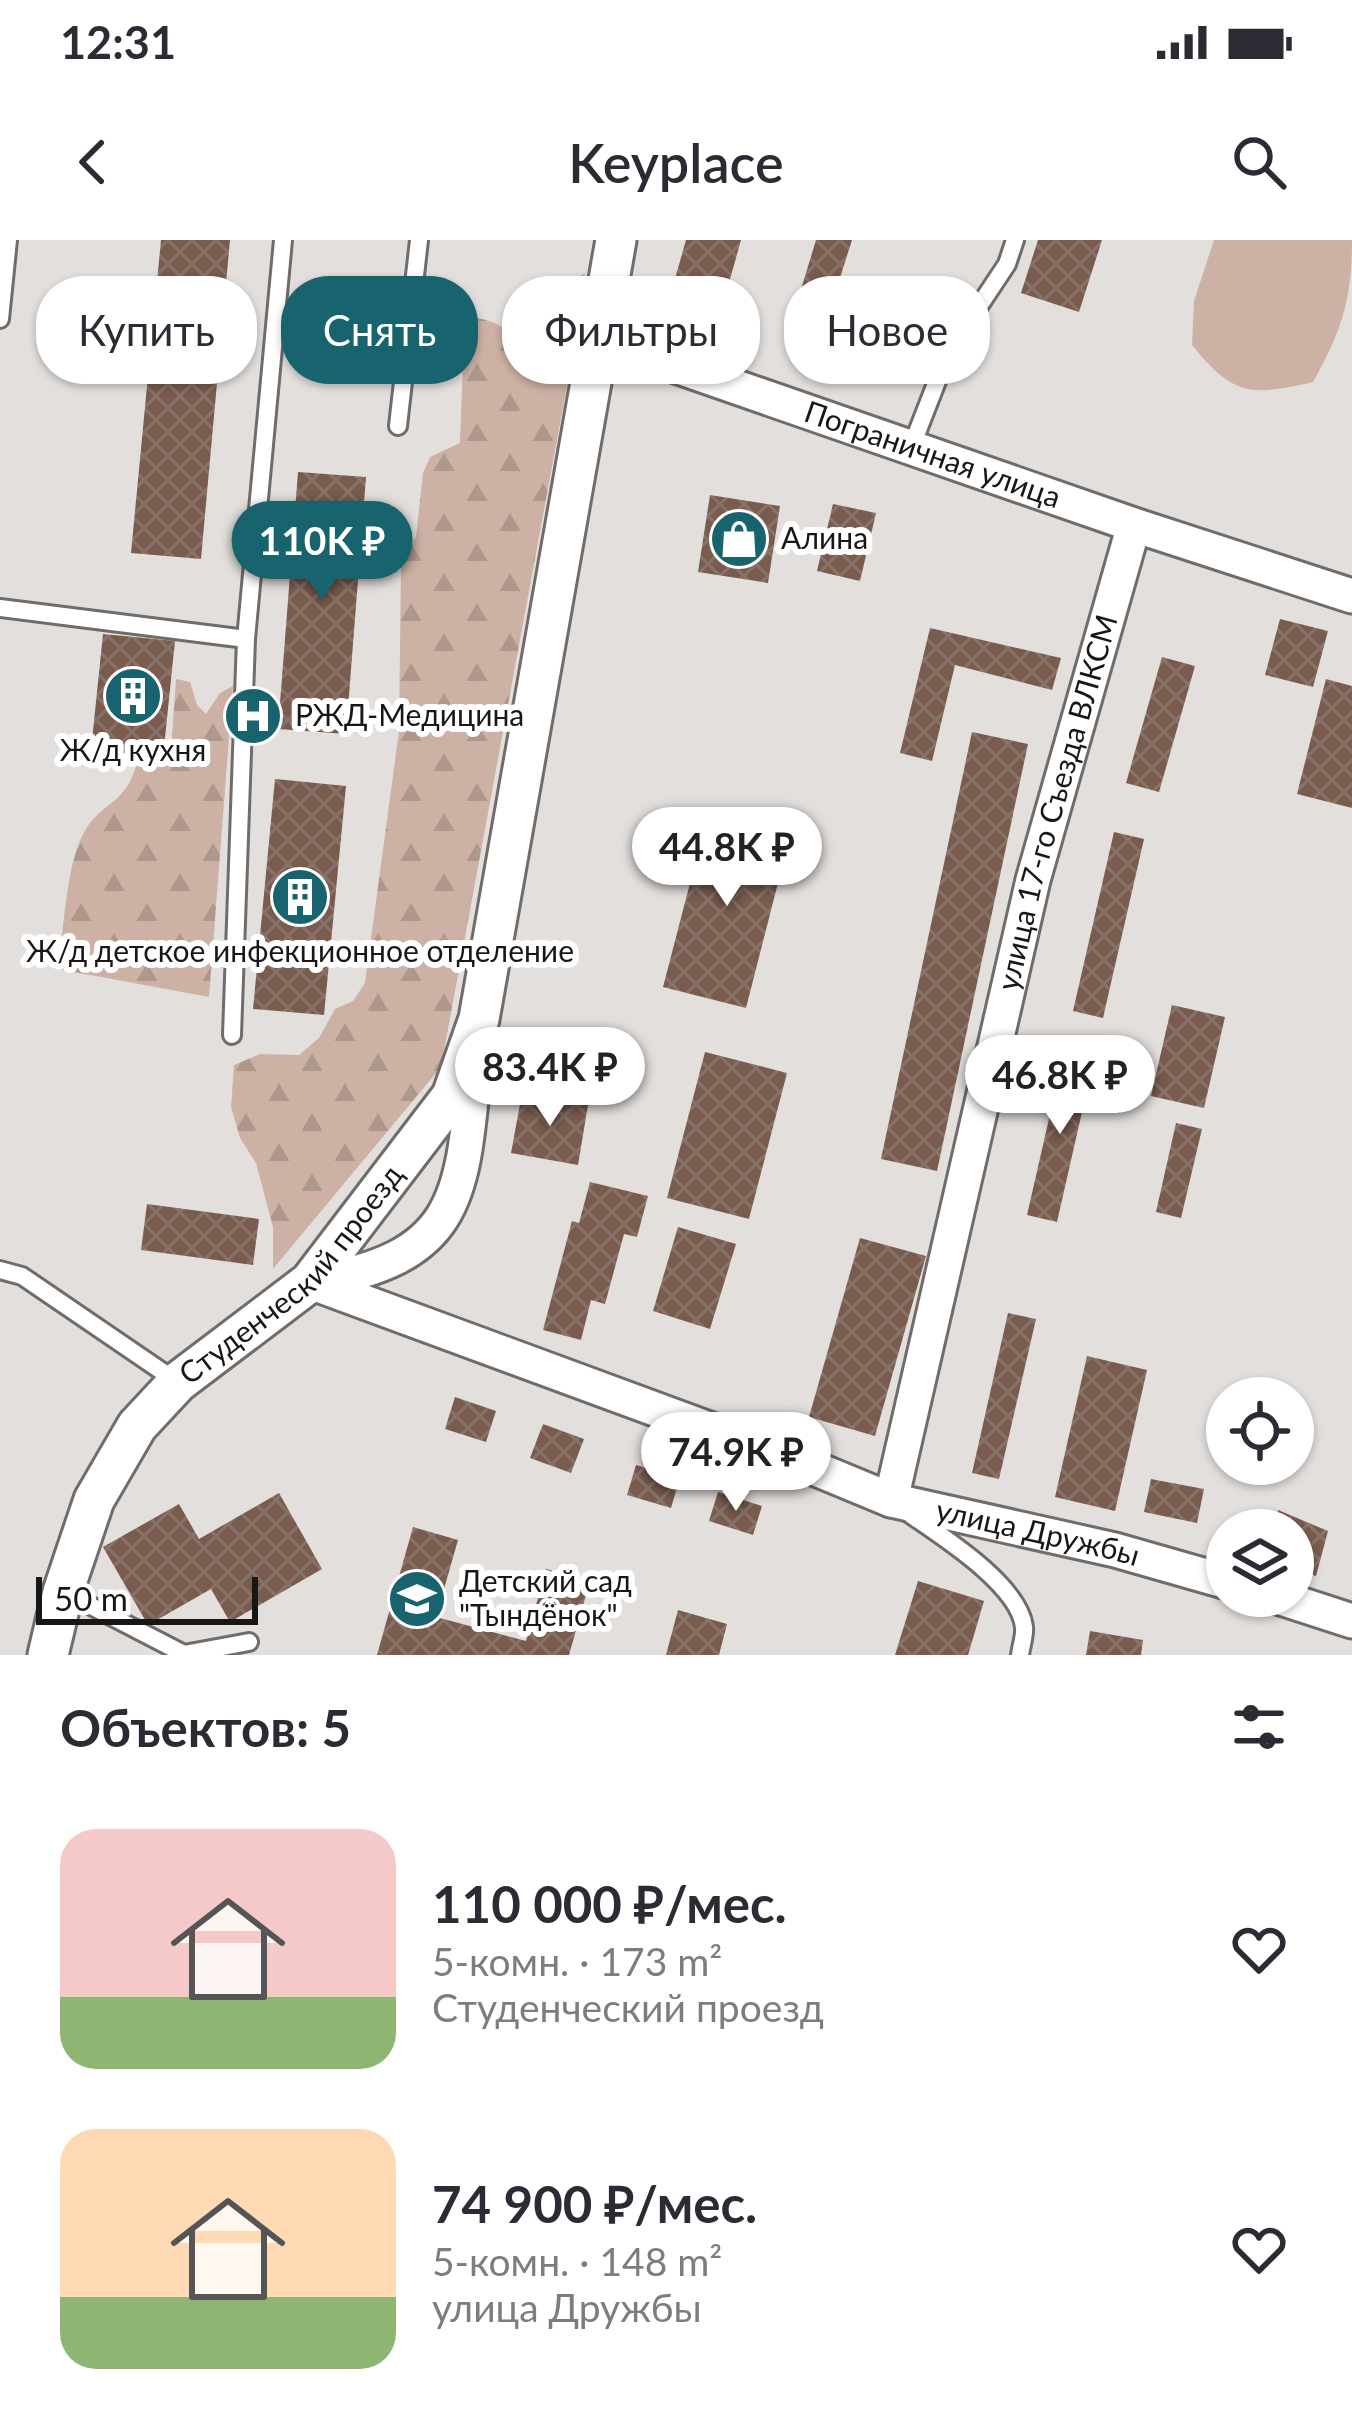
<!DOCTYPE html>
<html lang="ru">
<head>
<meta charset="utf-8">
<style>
  :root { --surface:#fff; --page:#f7f7f7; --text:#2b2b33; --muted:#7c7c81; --accent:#17636e }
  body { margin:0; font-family:Lato,sans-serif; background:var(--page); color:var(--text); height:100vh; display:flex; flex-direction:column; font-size:45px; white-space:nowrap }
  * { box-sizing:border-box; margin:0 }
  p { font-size:39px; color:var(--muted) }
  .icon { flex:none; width:66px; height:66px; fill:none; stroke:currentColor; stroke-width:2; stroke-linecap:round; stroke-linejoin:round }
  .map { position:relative; height:1415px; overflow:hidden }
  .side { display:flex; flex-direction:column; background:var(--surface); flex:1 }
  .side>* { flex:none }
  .banner { position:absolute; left:36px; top:36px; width:1281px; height:108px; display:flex; gap:24px }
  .fabs { position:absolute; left:1206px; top:1137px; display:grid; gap:24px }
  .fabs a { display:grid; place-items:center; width:108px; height:108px; border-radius:50%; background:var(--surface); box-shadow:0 3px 9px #0004; font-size:60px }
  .scale { position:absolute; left:36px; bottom:30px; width:222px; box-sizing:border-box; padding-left:12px; border:6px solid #181716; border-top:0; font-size:33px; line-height:42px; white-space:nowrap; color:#181716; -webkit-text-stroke:9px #fff; paint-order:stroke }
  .price { position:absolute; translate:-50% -102px; padding:0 27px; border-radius:42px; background:#fff; color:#222; font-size:39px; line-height:78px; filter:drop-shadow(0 3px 6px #0008) }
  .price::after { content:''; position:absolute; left:50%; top:72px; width:36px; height:27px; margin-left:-18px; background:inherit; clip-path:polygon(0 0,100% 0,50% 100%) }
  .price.on { background:var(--accent); color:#fff }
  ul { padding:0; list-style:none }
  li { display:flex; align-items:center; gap:36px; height:300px; padding:0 60px }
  li span { display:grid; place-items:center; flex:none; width:336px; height:240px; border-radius:36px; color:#555 }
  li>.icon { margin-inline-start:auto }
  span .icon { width:144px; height:144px; fill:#fffc; stroke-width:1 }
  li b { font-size:51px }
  h2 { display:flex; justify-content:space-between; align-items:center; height:144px; padding:0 60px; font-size:51px }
  .chip { padding:0 42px; border-radius:48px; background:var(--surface); box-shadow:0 3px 9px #0004; font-size:42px; line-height:108px }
  .chip.on { background:var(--accent); color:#fff }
  .status { display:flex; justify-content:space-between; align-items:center; height:84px; padding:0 60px; background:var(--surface); direction:ltr }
  .status svg { height:33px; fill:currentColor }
  header { display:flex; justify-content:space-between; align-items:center; height:156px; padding:0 60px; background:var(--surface); font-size:54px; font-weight:600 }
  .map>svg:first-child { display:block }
  .forest { fill:url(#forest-firs) }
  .pitch { fill:#ccb1a4 }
  .building { fill:url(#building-cross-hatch) }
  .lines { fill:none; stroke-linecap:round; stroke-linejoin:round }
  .service-casing { stroke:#706c6a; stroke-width:22 }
  .minor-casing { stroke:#706c6a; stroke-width:39 }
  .tertiary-casing { stroke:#706c6a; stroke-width:45 }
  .service { stroke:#fff; stroke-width:16 }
  .minor { stroke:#fff; stroke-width:33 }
  .tertiary { stroke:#fff; stroke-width:39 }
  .labels { text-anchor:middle; stroke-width:12; stroke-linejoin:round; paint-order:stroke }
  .street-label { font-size:30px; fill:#181716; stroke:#fff }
  .poi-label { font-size:30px; fill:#181716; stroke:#fff; text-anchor:start }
</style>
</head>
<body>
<div class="status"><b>12:31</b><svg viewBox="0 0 49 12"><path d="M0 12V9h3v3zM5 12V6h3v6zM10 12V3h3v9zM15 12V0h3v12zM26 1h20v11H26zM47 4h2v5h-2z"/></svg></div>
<header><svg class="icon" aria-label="back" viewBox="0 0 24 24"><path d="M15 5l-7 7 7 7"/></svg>Keyplace<svg class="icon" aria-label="search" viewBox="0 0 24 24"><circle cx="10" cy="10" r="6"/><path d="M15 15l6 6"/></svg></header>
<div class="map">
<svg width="1352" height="1415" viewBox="0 0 1352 1415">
  <defs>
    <pattern id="forest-firs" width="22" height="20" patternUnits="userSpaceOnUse" patternTransform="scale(3)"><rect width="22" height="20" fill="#ccb1a4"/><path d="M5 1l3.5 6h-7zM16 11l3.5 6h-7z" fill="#ae988c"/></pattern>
    <pattern id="building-cross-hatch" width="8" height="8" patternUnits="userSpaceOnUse" patternTransform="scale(3)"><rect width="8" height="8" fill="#795c4e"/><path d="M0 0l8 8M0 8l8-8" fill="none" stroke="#897369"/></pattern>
  </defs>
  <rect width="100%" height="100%" fill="#e3dfdd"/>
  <path class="forest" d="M585,33L571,124L441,827L273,1029V987L256,923L240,898L231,867L234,825L260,814L299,815L319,798L335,769L353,761L365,743L399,491L401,325L416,297L423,233L430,217L460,203L464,92L470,77C506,82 513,92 523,124C532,114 544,105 552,94C567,75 559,45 585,33Z
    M176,439L190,442L197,465L206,474L220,453L233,446L209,757L58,729C64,690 66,620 86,589C102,562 127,564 137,522L170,524Z"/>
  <path class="pitch" d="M1214,0H1352C1352,59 1342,90 1313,142C1251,156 1234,157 1192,105L1194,61Z"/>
  <path class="building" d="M161,0H230L201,319L131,313Z
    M686,0H741L718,82L667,67Z
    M816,0H852L831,66L799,56Z
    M1038,0H1102L1079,72L1021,53Z
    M298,232L366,237L346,494L278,489Z
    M710,255L780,266L768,343L698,332Z
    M833,264L876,273L860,341L817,331Z
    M1280,379L1328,391L1313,447L1265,435Z
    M930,388L1061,418L1052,450L955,425L932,521L900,513Z
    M103,394L175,401L163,517L91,510Z
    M1162,417L1195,426L1159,552L1126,543Z
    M1326,439L1352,446V568L1297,554Z
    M972,492L1028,504L937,931L881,919Z
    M275,539L346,546L324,775L253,769Z
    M709,570L791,592L746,768L663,747Z
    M1114,592L1144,599L1103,778L1073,771Z
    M1172,765L1225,777L1204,868L1151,856Z
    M705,812L787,833L749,979L667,958Z
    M1064,813L1094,819L1057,982L1027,975Z
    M522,853L588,865L578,925L511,913Z
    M1176,883L1202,889L1181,978L1156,972Z
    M590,942L648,956L637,997L624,994L605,1064L591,1060L581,1100L543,1090L572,981L579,983Z
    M147,964L259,979L253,1025L141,1010Z
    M678,987L736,1004L710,1089L653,1071Z
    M860,998L926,1016L875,1196L809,1177Z
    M1008,1073L1036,1079L999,1239L972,1233Z
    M1087,1116L1147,1130L1115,1271L1055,1257Z
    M455,1157L496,1171L486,1202L445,1189Z
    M543,1184L584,1199L571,1233L530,1218Z
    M636,1225L680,1238L671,1268L627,1255Z
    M1151,1239L1204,1249L1197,1283L1144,1272Z
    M718,1252L762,1266L753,1295L709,1281Z
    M279,1253L322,1329L230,1382L211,1349L148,1385L103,1307L179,1264L199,1299Z
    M1278,1270L1328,1291L1316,1336L1293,1329V1290H1274Z
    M413,1287L458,1300L436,1377L526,1401L546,1329L590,1341L569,1415H377Z
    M918,1341L984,1361L968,1415H895Z
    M678,1370L727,1384L719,1415H666Z
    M1090,1391L1143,1400L1141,1415H1086Z"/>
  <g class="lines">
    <defs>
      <path id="service" d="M0,79L8,0
        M398,186L419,0
        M911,208L948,113L1007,24L1015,0
        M0,368L246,399L283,0
        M232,795L246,399
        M0,1030L22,1036L176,1141
        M911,1275C943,1297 1019,1345 1024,1387C1025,1395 1021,1407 1020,1415
        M64,1352L184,1414L249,1402"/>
      <g id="minor">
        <path id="s1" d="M598,99L1134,285L1352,356"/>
        <path id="s2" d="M310,1042L804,1224L891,1260L1115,1310L1227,1342"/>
        <path d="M312,1042C463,1018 462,954 475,820"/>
        <path id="s3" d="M891,1260L1033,640L1134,285"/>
        <path d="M1275,1356L1352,1381"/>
      </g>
      <g id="tertiary">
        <path id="s4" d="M48,1415L63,1352L94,1260L137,1186L178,1142L310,1042L452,856L479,779L616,0"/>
      </g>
    </defs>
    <use href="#service" class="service-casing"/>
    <use href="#minor" class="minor-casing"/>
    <use href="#tertiary" class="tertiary-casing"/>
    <use href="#service" class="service"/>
    <use href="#minor" class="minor"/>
    <use href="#tertiary" class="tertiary"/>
  </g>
  <defs>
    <symbol id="shop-disc" viewBox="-11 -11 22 22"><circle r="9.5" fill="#17636e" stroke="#fff"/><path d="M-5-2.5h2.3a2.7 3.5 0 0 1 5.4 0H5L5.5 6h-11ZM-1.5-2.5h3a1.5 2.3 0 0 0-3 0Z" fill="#fff"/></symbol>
    <symbol id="building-disc" viewBox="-11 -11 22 22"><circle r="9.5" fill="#17636e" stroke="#fff"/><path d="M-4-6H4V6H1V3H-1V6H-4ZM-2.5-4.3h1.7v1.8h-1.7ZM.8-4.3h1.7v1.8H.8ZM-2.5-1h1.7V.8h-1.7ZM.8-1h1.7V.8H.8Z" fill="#fff"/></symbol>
    <symbol id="hospital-disc" viewBox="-11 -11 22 22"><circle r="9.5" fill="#17636e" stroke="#fff"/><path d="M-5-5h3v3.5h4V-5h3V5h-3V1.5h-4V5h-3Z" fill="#fff"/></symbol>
    <symbol id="school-disc" viewBox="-11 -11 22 22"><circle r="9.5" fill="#17636e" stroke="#fff"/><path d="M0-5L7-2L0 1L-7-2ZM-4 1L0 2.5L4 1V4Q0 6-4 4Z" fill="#fff"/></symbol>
  </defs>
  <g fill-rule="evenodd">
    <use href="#shop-disc" x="706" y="266" width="66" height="66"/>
    <use href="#building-disc" x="100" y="423" width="66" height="66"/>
    <use href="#hospital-disc" x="220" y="443" width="66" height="66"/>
    <use href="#building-disc" x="267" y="624" width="66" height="66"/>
    <use href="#school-disc" x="384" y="1326" width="66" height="66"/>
  </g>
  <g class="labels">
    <g class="street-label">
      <text dy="10" stroke="none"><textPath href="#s1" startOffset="354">Пограничная улица</textPath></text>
      <text dy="10" stroke="none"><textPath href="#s3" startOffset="717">улица 17-го Съезда ВЛКСМ</textPath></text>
      <text dy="10" stroke="none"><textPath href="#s4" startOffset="465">Студенческий проезд</textPath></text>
      <text dy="10" stroke="none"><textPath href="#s2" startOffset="771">улица Дружбы</textPath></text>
    </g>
    <g class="poi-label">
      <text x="781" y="309">Алина</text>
      <text x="295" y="486">РЖД-Медицина</text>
      <text x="133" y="521" text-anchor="middle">Ж/д кухня</text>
      <text x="300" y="722" text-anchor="middle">Ж/д детское инфекционное отделение</text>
      <text x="459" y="1352">Детский сад<tspan x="459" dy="34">"Тындёнок"</tspan></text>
    </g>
  </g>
</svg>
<div class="fabs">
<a><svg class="icon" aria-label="locate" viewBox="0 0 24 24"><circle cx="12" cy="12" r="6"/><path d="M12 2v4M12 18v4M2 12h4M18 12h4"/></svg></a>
<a><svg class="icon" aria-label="layers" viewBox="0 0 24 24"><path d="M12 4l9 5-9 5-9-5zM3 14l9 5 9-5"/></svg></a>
</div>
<div class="scale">50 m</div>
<b class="price on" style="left:322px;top:363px">110K ₽</b>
<b class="price" style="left:727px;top:669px">44.8K ₽</b>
<b class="price" style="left:550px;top:889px">83.4K ₽</b>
<b class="price" style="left:1060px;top:897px">46.8K ₽</b>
<b class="price" style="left:736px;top:1274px">74.9K ₽</b>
<div class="banner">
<a class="chip">Купить</a>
<a class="chip on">Снять</a>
<a class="chip">Фильтры</a>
<a class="chip">Новое</a>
</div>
</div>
<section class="side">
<h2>Объектов: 5<svg class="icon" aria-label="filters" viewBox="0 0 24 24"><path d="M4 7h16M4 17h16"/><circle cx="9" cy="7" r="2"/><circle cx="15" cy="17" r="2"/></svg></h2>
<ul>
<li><span style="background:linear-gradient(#f6c9c9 70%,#8fb573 0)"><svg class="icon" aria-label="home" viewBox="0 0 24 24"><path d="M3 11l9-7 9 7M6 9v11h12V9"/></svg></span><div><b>110 000 ₽/мес.</b><p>5-комн. · 173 m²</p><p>Студенческий проезд</p></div><svg class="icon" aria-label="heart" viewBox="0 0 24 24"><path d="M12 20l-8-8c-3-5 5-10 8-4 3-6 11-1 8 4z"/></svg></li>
<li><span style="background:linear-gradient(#ffd9b3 70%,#8fb573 0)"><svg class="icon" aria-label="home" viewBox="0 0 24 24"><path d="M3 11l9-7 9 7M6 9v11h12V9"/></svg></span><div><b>74 900 ₽/мес.</b><p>5-комн. · 148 m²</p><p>улица Дружбы</p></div><svg class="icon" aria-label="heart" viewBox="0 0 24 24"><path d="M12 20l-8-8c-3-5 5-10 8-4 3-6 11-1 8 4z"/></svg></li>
</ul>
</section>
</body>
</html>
